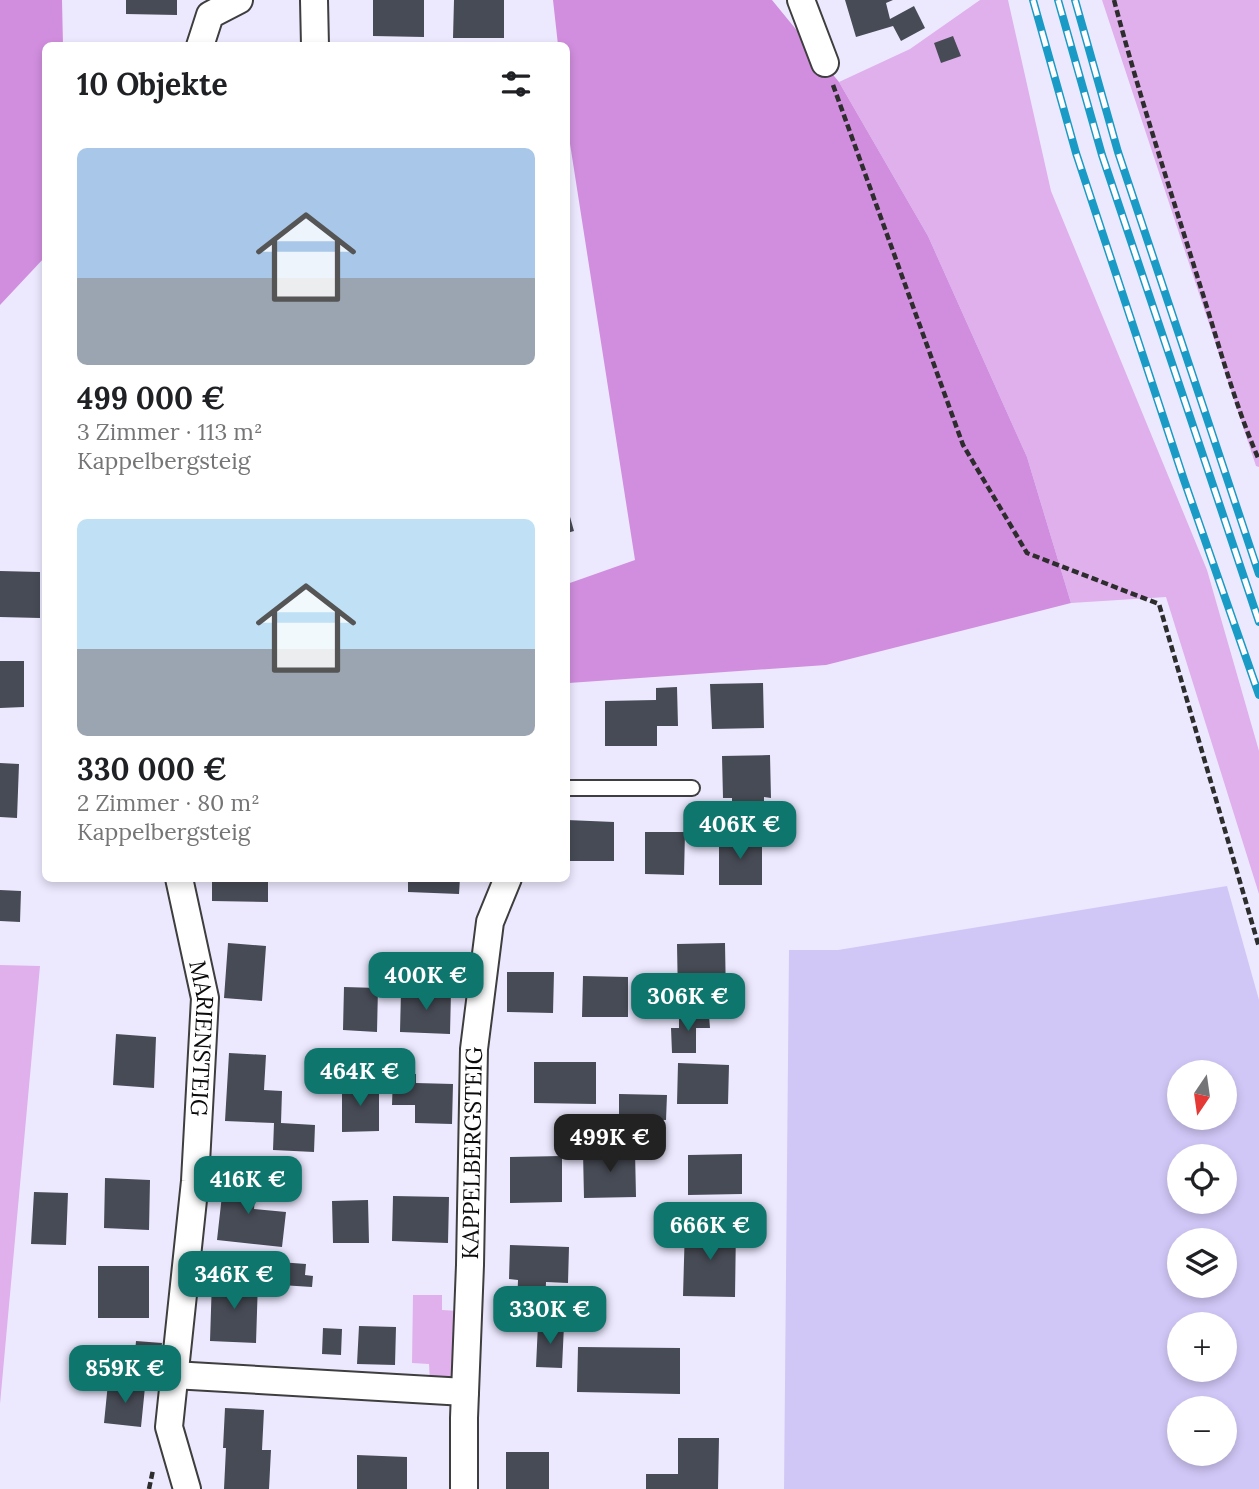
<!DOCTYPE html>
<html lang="de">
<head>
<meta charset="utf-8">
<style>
  :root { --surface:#fff; --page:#f6f6f6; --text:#202124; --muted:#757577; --accent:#0f766e }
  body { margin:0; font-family:Lora,serif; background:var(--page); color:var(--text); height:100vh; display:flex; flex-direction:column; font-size:26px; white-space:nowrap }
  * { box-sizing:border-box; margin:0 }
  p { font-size:23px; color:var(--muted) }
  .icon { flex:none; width:38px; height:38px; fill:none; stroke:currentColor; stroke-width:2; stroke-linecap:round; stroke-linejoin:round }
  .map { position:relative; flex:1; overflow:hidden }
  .drawer { position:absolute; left:42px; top:42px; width:528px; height:840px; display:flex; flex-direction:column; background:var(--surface); border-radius:10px; box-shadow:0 4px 10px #0003 }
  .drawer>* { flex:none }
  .needle { width:46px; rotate:193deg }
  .tools { position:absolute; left:1167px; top:1060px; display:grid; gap:14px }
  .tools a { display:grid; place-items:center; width:70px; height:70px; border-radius:50%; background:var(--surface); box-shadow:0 4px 10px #0003; font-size:35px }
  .price { position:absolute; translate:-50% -60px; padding:0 16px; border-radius:14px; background:var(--accent); color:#fff; font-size:23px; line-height:46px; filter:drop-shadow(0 2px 4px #0008) }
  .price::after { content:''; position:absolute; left:50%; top:42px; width:21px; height:16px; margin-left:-10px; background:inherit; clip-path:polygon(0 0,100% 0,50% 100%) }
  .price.on { background:#222; color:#fff }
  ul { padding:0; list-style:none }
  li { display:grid; align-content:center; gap:14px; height:371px; padding:0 35px }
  li span { display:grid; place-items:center; height:217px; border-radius:10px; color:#555 }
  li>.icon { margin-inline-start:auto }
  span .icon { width:126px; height:126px; fill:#fffc; stroke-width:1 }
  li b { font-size:30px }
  h2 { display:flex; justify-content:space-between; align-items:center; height:84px; padding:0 35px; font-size:30px }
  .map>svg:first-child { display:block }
  .farmland { fill:#d1c7f7; fill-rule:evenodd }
  .green { fill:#dfb0ec }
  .forest { fill:#d18ede }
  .building { fill:#474b55 }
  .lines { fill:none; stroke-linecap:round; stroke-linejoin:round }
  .service-casing { stroke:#3e3e3e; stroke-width:18 }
  .minor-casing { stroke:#3e3e3e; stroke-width:30 }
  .path { stroke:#2d2d2d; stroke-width:4.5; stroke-dasharray:7 3.5; stroke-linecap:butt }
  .service { stroke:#fff; stroke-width:14 }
  .minor { stroke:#fff; stroke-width:26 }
  .rail-casing { stroke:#199bc5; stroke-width:8 }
  .rail { stroke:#fff; stroke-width:5; stroke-dasharray:16; stroke-linecap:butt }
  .labels { text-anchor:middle; stroke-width:7; stroke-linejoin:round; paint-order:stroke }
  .street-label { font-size:23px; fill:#0b0b0b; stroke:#fff }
</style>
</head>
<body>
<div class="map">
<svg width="1259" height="1489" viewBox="0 0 1259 1489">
  <rect width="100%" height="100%" fill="#ece9ff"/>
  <path class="farmland" d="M1227,886L1259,1000V1489H784L789,950H838ZM1180,1073H1225V1118H1180ZM1180,1157H1225V1202H1180ZM1180,1241H1225V1286H1180ZM1180,1325H1225V1370H1180ZM1180,1409H1225V1454H1180Z"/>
  <path class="green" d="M980,0H1008L1051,191L1207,570L1259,751V894L1166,597L1071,603L1027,457L928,236L839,82L910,49Z
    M1102,0H1259V467L1256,466Z
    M0,965L40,966L0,1404Z
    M413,1295H442V1310L459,1311L458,1376L443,1382H430L429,1364L412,1363Z"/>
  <path class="forest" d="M0,0H62L63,45L46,46L45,257L0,305Z
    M553,0H772L839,82L928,236L1027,457L1071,603L826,665L569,683L567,671V584L635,560L568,131L567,46L558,45Z"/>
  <path class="building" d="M126,0H177V15L126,14Z
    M373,0H424V37L373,36Z
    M454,0H504V38H453Z
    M845,0H893L886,3L890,19L914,6L925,28L901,41L893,26L856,37Z
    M953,36L961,56L941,63L934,43Z
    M567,506L574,531L567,533Z
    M0,571L40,572V618L0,617Z
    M0,661H24V707L0,708Z
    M763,683L764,728L712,729L710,684Z
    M677,687L678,726H657V746H605V701L656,700V688Z
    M770,755L771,798L764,797V808L732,809V798H723L722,756Z
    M0,763L19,764L17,818L0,817Z
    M567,820L614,822V861H567Z
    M645,832H685L684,875L645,874Z
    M719,838H762V885H719Z
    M212,878H268V902L212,901Z
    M408,878H460L459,894L408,892Z
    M0,890L21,891L20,922L0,921Z
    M228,943L266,946L262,1001L224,998Z
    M725,943L726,999L678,1000L677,944Z
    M507,972H554L553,1013L507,1012Z
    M583,976L628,977V1017H582Z
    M344,987L378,988L377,1032L343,1030Z
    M401,991L451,992L450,1034L400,1032Z
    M709,1015L710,1028H696V1053H672L671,1028H679V1016Z
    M116,1034L156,1037L154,1088L113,1085Z
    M229,1053L266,1055L264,1090L282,1091L281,1123L315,1125L314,1152L273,1150L274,1123L225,1121Z
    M534,1062H596V1104L534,1103Z
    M678,1063L729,1065L728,1104H677Z
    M393,1074H416V1083L453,1084L452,1124L415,1123V1105H392Z
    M342,1085L379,1086V1131L342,1132Z
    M619,1094L667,1095L666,1120L619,1119Z
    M635,1151L636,1197L584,1198L583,1152Z
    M742,1154V1194L688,1195V1155Z
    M562,1156V1202L510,1203V1157Z
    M224,1177L257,1181L254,1209L286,1212L282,1247L217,1240Z
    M105,1178L150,1180L149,1230L104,1228Z
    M34,1192L68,1193L66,1245L31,1244Z
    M393,1196L449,1197L448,1243L392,1241Z
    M368,1200L369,1243H333L332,1201Z
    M685,1226L736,1227L735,1297L683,1296Z
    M510,1245L569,1247L568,1283L546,1282L545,1308L517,1307L518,1280L509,1279Z
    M266,1261L306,1264L305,1275L313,1276L312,1287L265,1284Z
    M98,1266H149V1318H98Z
    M212,1279L258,1281L256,1343L210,1341Z
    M538,1324L564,1325L562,1368L536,1367Z
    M359,1326L396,1327L395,1365L357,1364Z
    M323,1328L342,1329L341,1355L322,1354Z
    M136,1341L162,1343L158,1378L133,1375Z
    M578,1347L680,1348V1394L577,1392Z
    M108,1383L145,1387L141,1427L104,1423Z
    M225,1408L264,1410L262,1450H271L269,1489H224L226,1448H223Z
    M678,1438H719L718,1489H646V1474H678Z
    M506,1452H549V1489H506Z
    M357,1455L407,1457V1489H357Z"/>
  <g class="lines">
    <defs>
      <path id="service" d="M567,788H692"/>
      <g id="minor">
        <path d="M314,0L315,46"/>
        <path d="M801,0L825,63"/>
        <path d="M200,46L210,15L239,0"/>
        <path id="s1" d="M179,878L205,998L195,1181L169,1427L187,1489"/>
        <path d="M173,1375L465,1392"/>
        <path id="s2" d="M464,1489V1418L470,1265L474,1049L490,922L508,878"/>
      </g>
    </defs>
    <use href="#service" class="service-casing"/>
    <use href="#minor" class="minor-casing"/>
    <path class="path" d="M1114,0C1139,95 1170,189 1199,282C1218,341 1234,403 1259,460
      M833,85L963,445L1027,553L1159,604L1259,947
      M149,1489L153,1470"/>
    <use href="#service" class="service"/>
    <use href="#minor" class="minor"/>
    <defs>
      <path id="rail" d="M1033,0L1076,153L1184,480L1259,695
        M1058,0L1102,155L1259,622
        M1075,0L1118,152L1259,574"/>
    </defs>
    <use href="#rail" class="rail-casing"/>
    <use href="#rail" class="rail"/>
  </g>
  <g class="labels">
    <g class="street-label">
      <text dy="8" stroke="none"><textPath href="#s1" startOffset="163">MARIENSTEIG</textPath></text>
      <text dy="8" stroke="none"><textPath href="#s2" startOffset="336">KAPPELBERGSTEIG</textPath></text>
    </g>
  </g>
</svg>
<div class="tools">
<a><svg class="needle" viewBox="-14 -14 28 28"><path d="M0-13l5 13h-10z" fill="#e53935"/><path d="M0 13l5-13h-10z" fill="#757577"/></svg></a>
<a><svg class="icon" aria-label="locate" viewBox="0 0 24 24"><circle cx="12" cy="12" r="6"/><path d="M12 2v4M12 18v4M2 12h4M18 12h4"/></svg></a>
<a><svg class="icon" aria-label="layers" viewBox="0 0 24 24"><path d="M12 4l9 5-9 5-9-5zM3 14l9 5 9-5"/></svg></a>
<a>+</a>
<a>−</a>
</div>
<b class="price" style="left:740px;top:861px">406K €</b>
<b class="price" style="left:426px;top:1012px">400K €</b>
<b class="price" style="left:688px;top:1033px">306K €</b>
<b class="price" style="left:360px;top:1108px">464K €</b>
<b class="price on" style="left:610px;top:1174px">499K €</b>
<b class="price" style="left:248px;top:1216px">416K €</b>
<b class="price" style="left:710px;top:1262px">666K €</b>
<b class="price" style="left:234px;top:1311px">346K €</b>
<b class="price" style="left:550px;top:1346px">330K €</b>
<b class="price" style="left:125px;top:1405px">859K €</b>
<section class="drawer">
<h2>10 Objekte<svg class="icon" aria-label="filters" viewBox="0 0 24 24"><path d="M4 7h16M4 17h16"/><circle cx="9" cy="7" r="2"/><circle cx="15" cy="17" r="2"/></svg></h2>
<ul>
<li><span style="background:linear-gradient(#a9c7e8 60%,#9aa5b1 0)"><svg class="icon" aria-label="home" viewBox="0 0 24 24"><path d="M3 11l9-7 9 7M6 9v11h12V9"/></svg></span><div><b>499 000 €</b><p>3 Zimmer · 113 m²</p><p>Kappelbergsteig</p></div></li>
<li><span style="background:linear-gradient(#bfe0f5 60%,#9aa5b1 0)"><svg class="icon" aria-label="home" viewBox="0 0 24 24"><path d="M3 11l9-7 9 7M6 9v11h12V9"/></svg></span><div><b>330 000 €</b><p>2 Zimmer · 80 m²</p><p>Kappelbergsteig</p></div></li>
</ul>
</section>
</div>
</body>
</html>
